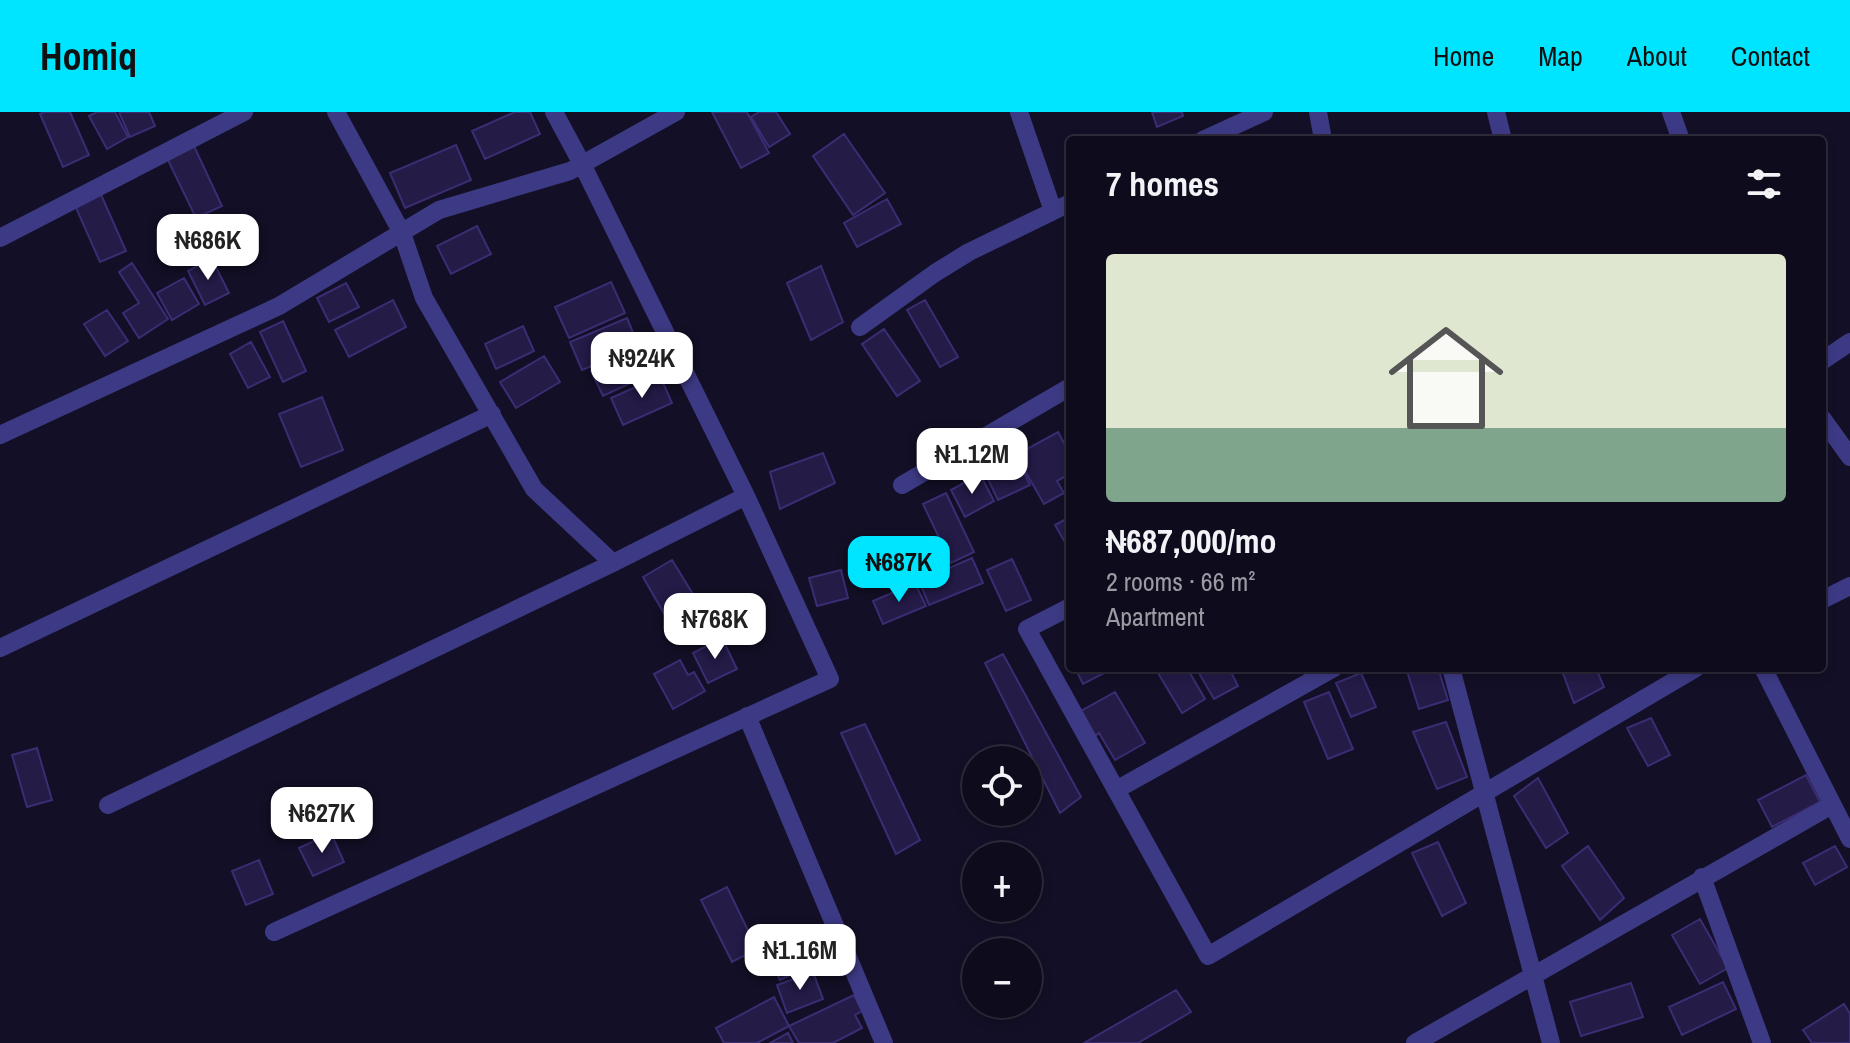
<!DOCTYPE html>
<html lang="en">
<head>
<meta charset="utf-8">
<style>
  :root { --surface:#0e0b1c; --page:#1c1929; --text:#f1f3f6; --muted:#9b9ba3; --line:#2e2b3b; --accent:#00e5ff }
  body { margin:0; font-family:"Archivo Narrow",sans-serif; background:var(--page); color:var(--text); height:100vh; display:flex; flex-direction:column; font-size:30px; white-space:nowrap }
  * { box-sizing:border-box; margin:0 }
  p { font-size:26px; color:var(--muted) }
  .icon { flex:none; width:44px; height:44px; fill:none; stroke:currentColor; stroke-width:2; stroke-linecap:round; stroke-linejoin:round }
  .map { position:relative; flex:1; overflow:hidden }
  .side { position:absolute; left:1066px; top:24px; width:760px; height:536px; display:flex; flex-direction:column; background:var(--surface); border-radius:8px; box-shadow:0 4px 12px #0003,0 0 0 2px var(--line) }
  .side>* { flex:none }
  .fabs { position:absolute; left:962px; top:634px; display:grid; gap:16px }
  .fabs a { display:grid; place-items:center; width:80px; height:80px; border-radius:50%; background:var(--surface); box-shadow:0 4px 12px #0003,0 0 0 2px var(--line); font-size:40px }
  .price { position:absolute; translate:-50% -68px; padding:0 18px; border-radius:16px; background:#fff; color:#222; font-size:26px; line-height:52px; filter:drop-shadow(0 2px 4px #0008) }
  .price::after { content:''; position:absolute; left:50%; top:48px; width:24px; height:18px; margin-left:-12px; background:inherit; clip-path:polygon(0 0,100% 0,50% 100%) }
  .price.on { background:var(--accent); color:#111 }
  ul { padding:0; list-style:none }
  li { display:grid; align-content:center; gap:16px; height:424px; padding:0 40px }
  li+li { border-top:2px solid var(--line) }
  li span { display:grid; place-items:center; height:248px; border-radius:8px; color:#555 }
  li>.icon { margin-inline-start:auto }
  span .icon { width:144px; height:144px; fill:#fffc; stroke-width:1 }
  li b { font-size:34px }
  h2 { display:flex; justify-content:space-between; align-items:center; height:96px; padding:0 40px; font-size:34px }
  header { display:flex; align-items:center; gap:48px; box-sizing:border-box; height:112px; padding:0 40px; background:var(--accent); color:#111 }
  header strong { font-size:38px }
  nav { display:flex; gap:44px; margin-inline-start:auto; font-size:28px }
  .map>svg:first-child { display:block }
  .building { fill:#241b47; stroke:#3b2d73; stroke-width:2 }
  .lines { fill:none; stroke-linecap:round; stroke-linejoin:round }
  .minor { stroke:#3d3a85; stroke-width:18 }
</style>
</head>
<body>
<header>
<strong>Homiq</strong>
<nav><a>Home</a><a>Map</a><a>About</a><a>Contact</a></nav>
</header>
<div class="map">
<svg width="1850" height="931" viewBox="0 0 1850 931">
  <rect width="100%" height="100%" fill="#130f26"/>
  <path class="building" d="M44,0H70L89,43L63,55L40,2Z
    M97,0H115L128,25L107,37L89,4Z
    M119,0H149L155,14L130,25Z
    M515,0H530L540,22L485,47L472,19Z
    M712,0H747L769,41L741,56Z
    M759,0H776L790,22L769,35L751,5Z
    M1152,0H1182L1183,4L1157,15Z
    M844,22L885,81L853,103L813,44Z
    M193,32L222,94L196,106L166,44Z
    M456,33L471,68L405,96L390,61Z
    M99,78L126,139L100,150L73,89Z
    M887,87L901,112L857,135L844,111Z
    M477,114L491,142L451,162L437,134Z
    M212,147L229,181L205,193L188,159Z
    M132,151L168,207L139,226L123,201L139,191L119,160Z
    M821,154L843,210L811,228L787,171Z
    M184,166L199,192L172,208L157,181Z
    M611,170L625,201L569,226L555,195Z
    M346,171L359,195L329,210L317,186Z
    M393,188L406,215L349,245L335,218Z
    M925,188L958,245L940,255L907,198Z
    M107,198L128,229L105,244L84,212Z
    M627,206L639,235L582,258L570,230Z
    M283,209L306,259L283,270L260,220Z
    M523,214L534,239L496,257L485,232Z
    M884,217L920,269L897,284L862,232Z
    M251,230L270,265L248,276L230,242Z
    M638,237L650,262L603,284L591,259Z
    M544,244L560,270L516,296L500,270Z
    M660,264L672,291L623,313L611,286Z
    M322,285L343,338L301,355L279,302Z
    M1058,320L1070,342V362L1057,369L1064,381L1044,392L1016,343Z
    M823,341L835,371L780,397L770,360Z
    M1017,346L1030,373L998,388L985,361Z
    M980,362L994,389L965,405L951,378Z
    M946,381L974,440L951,451L923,392Z
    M1070,405V439L1055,413Z
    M972,446L983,471L929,493L919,469Z
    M1012,447L1031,488L1006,499L987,458Z
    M672,448L696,487L666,505L643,465Z
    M841,458L848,486L817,494L809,466Z
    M915,471L926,494L883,512L873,489Z
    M722,526L737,557L708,571L693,541Z
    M1003,542L1081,685L1060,701L985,551Z
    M680,548L688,563L694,560L705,579L673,597L654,562Z
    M1075,556H1114L1083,572Z
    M1155,556H1187L1205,587L1182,601Z
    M1196,556H1229L1238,574L1214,587Z
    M1406,556H1438L1448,588L1419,597Z
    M1561,556H1596L1604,575L1574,591Z
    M1361,561L1376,595L1351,605L1336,571Z
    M1115,580L1145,631L1115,648L1099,621L1095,624L1081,599Z
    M1329,580L1353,637L1328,647L1304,590Z
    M1651,606L1670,643L1648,654L1627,616Z
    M1446,610L1467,665L1437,677L1413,620Z
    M865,612L920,728L896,742L841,621Z
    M37,636L52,688L27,695L12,643Z
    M1806,663L1820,690L1772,715L1758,688Z
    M1538,666L1568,721L1546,736L1514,684Z
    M331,721L344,750L313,764L299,736Z
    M1438,730L1466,791L1442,804L1412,741Z
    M1588,734L1624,786L1600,808L1562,754Z
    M1835,734L1847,755L1815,773L1803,751Z
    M259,748L273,782L246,793L232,759Z
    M727,775L757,837L732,850L701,788Z
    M1700,807L1728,856L1700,872L1672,823Z
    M819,813L834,843L780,868L765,838Z
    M813,860L823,887L787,901L777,873Z
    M1723,870L1736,897L1682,923L1669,895Z
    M1631,871L1643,905L1581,924L1570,890Z
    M1176,878L1191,900L1138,931H1084Z
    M854,883L862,899L855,903L862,916L833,931H799L789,914Z
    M774,885L789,914L757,931H724L716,916Z
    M1844,892L1850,902V931H1812L1803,918Z
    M788,921L793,931H770Z"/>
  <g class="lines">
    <path class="minor" d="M336,0L402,121L424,186L534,377L613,451
      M1019,0L1053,99
      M1318,0L1323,28
      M1496,0L1503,28
      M1671,0L1681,28
      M1203,28L1264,0
      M0,126L244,0
      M860,215L935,161L969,140L1070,91
      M1822,249L1850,230
      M1822,306L1850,345
      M0,323L279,194L439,98L570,59L676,0
      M902,373L1070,275
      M1822,488L1850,474
      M1070,495L1027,517L1208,844L1696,556
      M0,536L492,302
      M1451,556L1551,931
      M1763,556L1850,727
      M747,604L884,931
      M1116,678L1334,556
      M108,693L613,451L746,384
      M1702,765L1762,931
      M274,820L830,567L746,384L582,52L554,0
      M1415,931L1832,693"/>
  </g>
</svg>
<div class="fabs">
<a><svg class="icon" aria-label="locate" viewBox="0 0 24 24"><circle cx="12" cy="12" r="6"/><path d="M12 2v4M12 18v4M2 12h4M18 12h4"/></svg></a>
<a>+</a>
<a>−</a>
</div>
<b class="price" style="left:208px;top:170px">₦686K</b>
<b class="price" style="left:642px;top:288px">₦924K</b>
<b class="price" style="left:972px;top:384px">₦1.12M</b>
<b class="price on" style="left:899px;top:492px">₦687K</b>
<b class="price" style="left:715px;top:549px">₦768K</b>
<b class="price" style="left:322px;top:743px">₦627K</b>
<b class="price" style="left:800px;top:880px">₦1.16M</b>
<section class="side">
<h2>7 homes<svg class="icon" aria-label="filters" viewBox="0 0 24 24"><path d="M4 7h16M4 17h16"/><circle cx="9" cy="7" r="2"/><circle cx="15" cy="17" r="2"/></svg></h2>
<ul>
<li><span style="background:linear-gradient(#dfe7d0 70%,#7fa58c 0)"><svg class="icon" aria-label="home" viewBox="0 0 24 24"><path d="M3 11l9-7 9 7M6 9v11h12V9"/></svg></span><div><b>₦687,000/mo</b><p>2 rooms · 66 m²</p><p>Apartment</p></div></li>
</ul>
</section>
</div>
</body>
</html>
